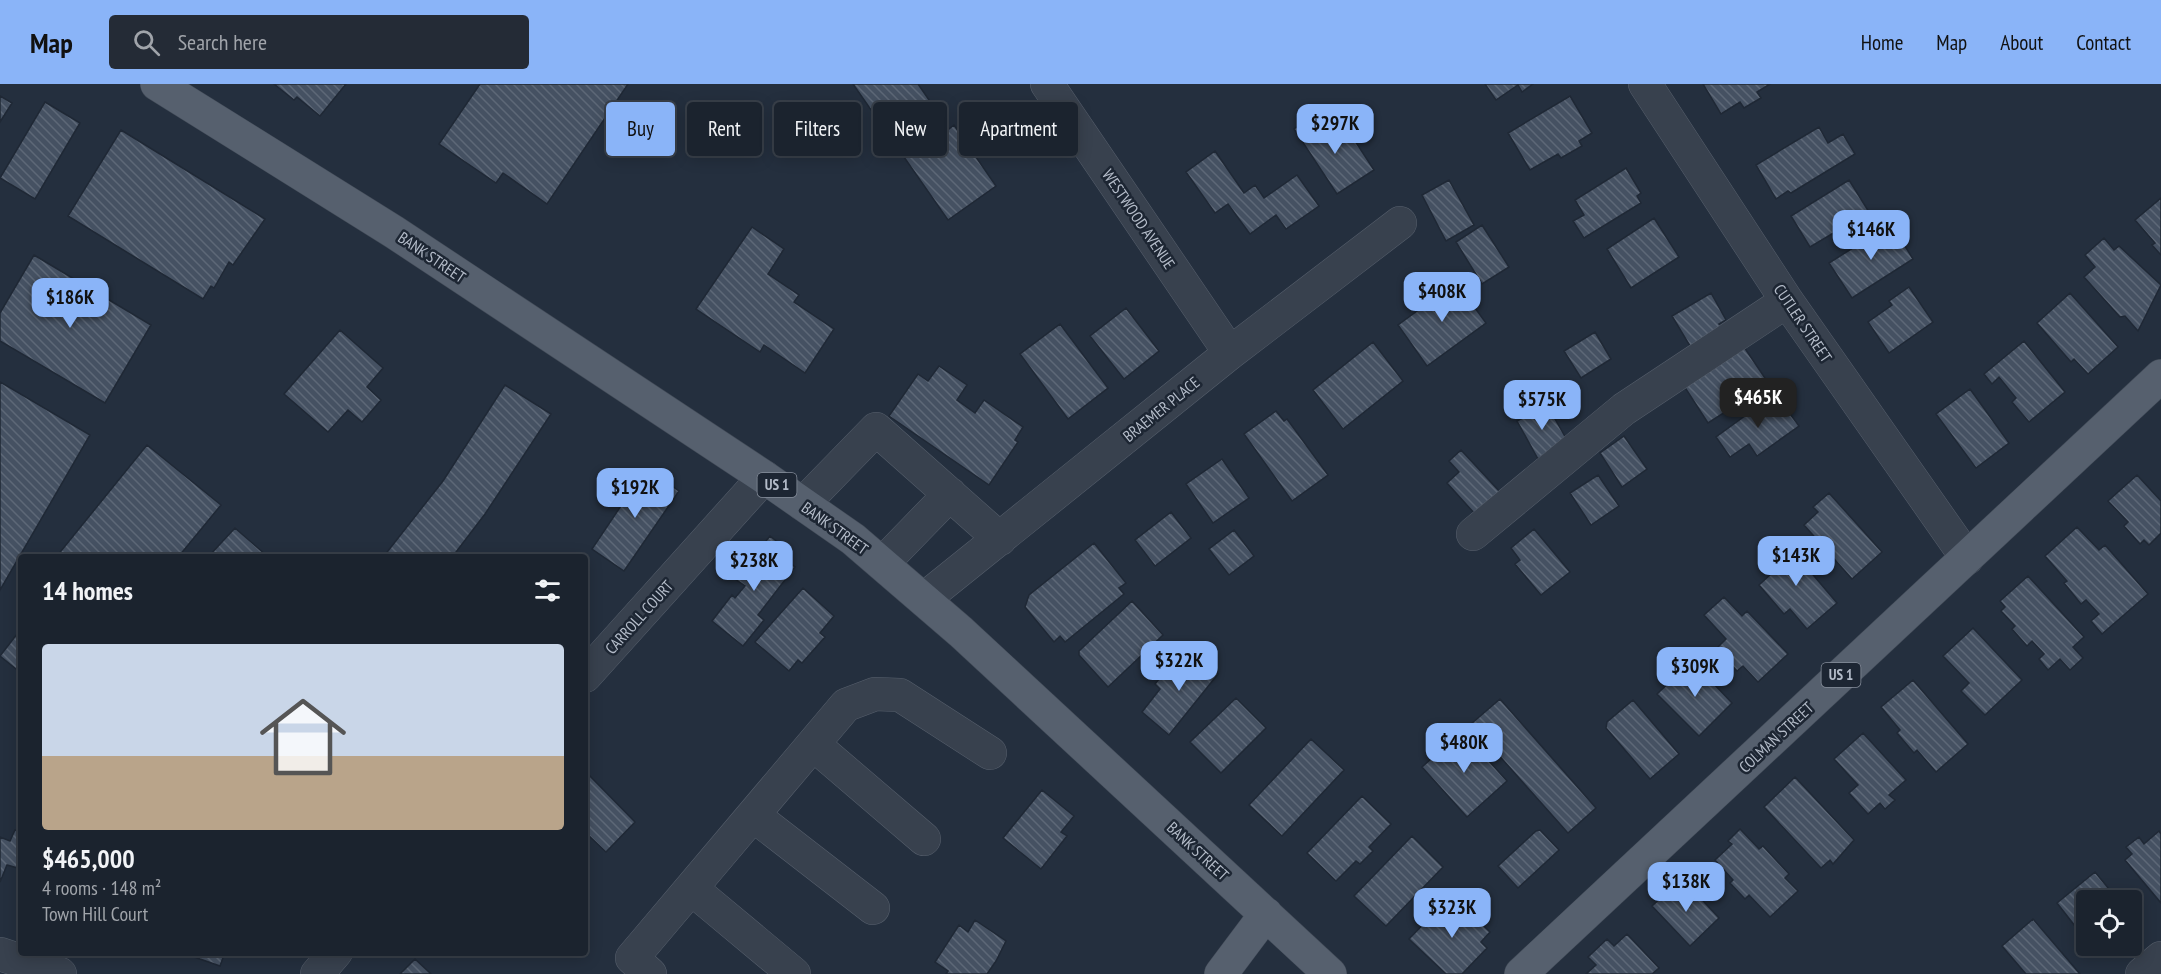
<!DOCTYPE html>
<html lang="en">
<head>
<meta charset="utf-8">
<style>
  :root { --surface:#1b232e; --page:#242b36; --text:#f1f3f6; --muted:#a0a4aa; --line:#39404a; --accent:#8ab4f8 }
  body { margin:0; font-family:"PT Sans Narrow",sans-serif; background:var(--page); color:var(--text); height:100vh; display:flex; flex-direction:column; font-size:22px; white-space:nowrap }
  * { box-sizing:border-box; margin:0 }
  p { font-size:20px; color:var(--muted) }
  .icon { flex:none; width:33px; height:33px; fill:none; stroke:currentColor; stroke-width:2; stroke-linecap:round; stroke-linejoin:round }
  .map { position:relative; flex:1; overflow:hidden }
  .details { position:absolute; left:18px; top:470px; width:570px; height:402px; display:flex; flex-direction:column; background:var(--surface); border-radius:6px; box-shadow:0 3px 15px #0003,0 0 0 2px var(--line) }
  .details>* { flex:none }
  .top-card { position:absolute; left:606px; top:18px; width:570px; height:54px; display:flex; gap:12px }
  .buttons { position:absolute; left:2076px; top:806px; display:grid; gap:12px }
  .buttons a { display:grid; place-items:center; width:66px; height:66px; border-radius:6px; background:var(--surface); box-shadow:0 3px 15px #0003,0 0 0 2px var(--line); font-size:30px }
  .price { position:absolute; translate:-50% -51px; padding:0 14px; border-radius:12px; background:var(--accent); color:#111; font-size:20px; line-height:39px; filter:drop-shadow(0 2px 3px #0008) }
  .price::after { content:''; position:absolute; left:50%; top:36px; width:18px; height:14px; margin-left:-9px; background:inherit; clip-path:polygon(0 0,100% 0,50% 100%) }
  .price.selected { background:#222; color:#fff }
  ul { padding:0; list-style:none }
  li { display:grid; align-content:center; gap:12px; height:318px; padding:0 24px }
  li span { display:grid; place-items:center; height:186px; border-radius:6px; color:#555 }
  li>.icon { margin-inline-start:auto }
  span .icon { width:108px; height:108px; fill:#fffc; stroke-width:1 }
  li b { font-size:26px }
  h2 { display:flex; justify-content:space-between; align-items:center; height:72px; padding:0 24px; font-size:26px }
  .chip { padding:0 21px; border-radius:6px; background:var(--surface); box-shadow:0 3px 15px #0003,0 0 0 2px var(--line); font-size:21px; line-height:54px }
  .chip.selected { background:var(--accent); color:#111 }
  header { display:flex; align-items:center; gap:36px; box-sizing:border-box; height:84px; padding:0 30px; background:var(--accent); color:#111 }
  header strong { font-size:28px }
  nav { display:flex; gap:33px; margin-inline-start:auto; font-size:21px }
  .search { width:420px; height:54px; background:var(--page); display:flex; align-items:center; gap:15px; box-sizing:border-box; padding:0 21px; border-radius:6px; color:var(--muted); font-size:22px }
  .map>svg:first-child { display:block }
  .building { fill:url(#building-back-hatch); stroke:#1f2835; stroke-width:1.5 }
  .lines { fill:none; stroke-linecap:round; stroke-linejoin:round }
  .minor-casing { stroke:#565f6c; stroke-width:34 }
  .major-casing { stroke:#414a57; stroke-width:34 }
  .minor { stroke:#38414e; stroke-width:33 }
  .major { stroke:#56606e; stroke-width:33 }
  .labels { text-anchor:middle; stroke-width:5; stroke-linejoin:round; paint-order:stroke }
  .shield { fill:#1d2633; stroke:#878f9c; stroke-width:1.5 }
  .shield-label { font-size:15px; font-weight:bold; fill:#b4bcc9 }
  .street-label { font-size:16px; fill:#b4bcc9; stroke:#1d2633 }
</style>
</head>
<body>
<header>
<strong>Map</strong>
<div class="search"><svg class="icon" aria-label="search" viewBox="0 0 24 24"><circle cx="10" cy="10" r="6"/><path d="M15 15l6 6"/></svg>Search here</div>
<nav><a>Home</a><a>Map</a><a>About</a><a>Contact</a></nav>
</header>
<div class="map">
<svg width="2161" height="890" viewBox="0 0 2161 890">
  <defs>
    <pattern id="building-back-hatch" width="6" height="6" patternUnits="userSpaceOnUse" patternTransform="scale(1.5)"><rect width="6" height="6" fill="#455162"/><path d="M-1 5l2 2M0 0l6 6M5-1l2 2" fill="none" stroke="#5d6877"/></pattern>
  </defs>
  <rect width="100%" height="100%" fill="#242f3e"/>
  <path class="building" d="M274,0H346L320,32L297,13L294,16Z
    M480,0H628L547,120L503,89L496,99L439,60Z
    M853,0H918L949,45L954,41L996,102L948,136Z
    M1485,0H1533L1522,8L1518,1L1496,16Z
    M1703,0H1770L1757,8L1761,14L1744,24L1740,18L1721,30Z
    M0,12L12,19L0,38Z
    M1570,12L1592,49L1579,57L1582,62L1561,74L1558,70L1530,86L1508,49Z
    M45,18L80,39L35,115L0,94Z
    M1310,33L1324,53L1344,40L1374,86L1337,110L1294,45Z
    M1819,43L1828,59L1843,50L1855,70L1791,109L1788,107L1776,115L1756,81Z
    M121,46L265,135L233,181L229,178L214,204L211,202L203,215L68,132Z
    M1215,67L1244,109L1255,101L1264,114L1297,91L1319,122L1286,145L1276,131L1250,150L1228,120L1215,129L1186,88Z
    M1626,84L1641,109L1637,112L1641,119L1584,154L1573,137L1584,131L1575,116Z
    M1449,96L1474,141L1446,157L1422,111Z
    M1849,96L1869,128L1810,163L1791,132Z
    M2161,114V171L2152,161L2155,159L2135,136Z
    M1654,134L1679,173L1631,204L1607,165Z
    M1891,140L1913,175L1852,214L1829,179Z
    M1482,141L1509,183L1482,200L1456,158Z
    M752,143L784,165L768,190L799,211L794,218L834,245L805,289L764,261L760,268L696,225Z
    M2104,154L2114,166L2119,162L2161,201L2138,247L2125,232L2120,233L2084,193L2095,183L2085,171Z
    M34,171L151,241L105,319L0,257V229Z
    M1456,198L1486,239L1427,282L1398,241L1428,219L1427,211L1436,205L1439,210Z
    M1909,203L1933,238L1889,269L1868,238L1892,221L1889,217Z
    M1711,209L1726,236L1719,240L1725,248L1693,267L1672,232Z
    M2070,209L2118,263L2088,290L2074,275L2071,278L2037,239Z
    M1126,224L1159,267L1124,295L1090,252Z
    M1060,240L1108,304L1068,335L1020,270Z
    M340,246L383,284L367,303L381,316L362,338L348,326L328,348L284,310Z
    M1595,248L1611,275L1581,294L1564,267Z
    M2024,257L2065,308L2029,338L2012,318L2016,314L1999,293L1992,300L1984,290Z
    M1373,258L1403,297L1343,345L1313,306Z
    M1744,263L1769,300L1708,339L1684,302Z
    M939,282L967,301L957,316L975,329L984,316L1023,343L1015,356L1018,358L989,401L889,332L918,290L928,297Z
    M0,298L90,351L0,506Z
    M505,301L551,330L485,430L453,472H384L443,397Z
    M1970,305L2009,359L1976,384L1936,330Z
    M1771,313L1780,326L1785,323L1799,342L1757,372L1749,360L1730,373L1716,353Z
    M1547,321L1567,356L1538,375L1517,337Z
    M1276,327L1284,337L1287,335L1328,391L1292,417L1244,350Z
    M1624,352L1647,385L1622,403L1600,369Z
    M147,361L221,421L179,472H57Z
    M1461,366L1500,408L1475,430L1447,399L1459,388L1449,377Z
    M1222,375L1249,414L1213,439L1186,400Z
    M649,386L679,407L624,487L592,465L633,404L629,402L640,387L646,391Z
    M1598,391L1619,422L1591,441L1570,409Z
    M2137,391L2161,417V449L2149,461L2144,456L2140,460L2124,442L2128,438L2108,417Z
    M1829,409L1882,468L1852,495L1804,441L1818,428L1813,423Z
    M1171,428L1191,454L1155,482L1135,456Z
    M2077,443L2099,466L2105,461L2148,510L2102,550L2091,537L2099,530L2086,516L2081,520L2064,499L2067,497L2045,472Z
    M235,444L267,472H209Z
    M1534,445L1570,488L1541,511L1515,480L1520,476L1511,464Z
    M1234,446L1254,472L1229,491L1209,465Z
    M770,452L785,464L780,471L795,483L758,531L764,536L743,562L712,537L732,511L735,514L745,502L735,495Z
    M1094,459L1126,499L1119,504L1124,510L1065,558L1060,552L1054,558L1025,523L1029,511Z
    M1786,459L1837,519L1807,545L1790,525L1784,530L1759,501L1771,490L1762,480Z
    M2028,492L2084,553L2073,563L2083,574L2070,586L2060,575L2048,586L2039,575L2044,570L2032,557L2027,562L2012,545L2015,542L2001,527L2005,523L2000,517Z
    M803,504L834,532L820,549L825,553L802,579L798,576L789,587L755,558Z
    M1724,513L1742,532L1747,527L1788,570L1758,598L1743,582L1737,587L1716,565L1726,555L1704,531Z
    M1132,517L1163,551L1108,603L1079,571V567Z
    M1973,544L2022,596L1985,631L1961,607L1969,599L1943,572Z
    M21,545V589L0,572Z
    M1191,568L1218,590L1169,651L1142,628L1160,605L1155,600L1176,574L1182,579Z
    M1692,577L1732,619L1699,652L1657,610Z
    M1913,596L1968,660L1936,688L1917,666L1914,669L1897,649L1900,646L1881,623Z
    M1236,614L1266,644L1221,689L1190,658Z
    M1500,615L1596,724L1568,749L1471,640Z
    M1633,616L1679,670L1650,695L1606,644L1607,638Z
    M1462,647L1507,697L1467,733L1422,683Z
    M1863,649L1906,696L1889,711L1895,716L1885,725L1880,719L1868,730L1849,709L1858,701L1834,675Z
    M1311,655L1344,686L1282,752L1249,721Z
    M585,687L635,738L606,768L585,748Z
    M1795,693L1854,756L1833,780L1830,776L1821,784L1764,723Z
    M1042,706L1074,732L1061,748L1067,752L1041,785L1003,754Z
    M1362,712L1391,740L1369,763L1373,767L1360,780L1356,777L1336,797L1307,769Z
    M1740,745L1759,765L1763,762L1789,790L1785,794L1798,807L1770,833L1749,811L1745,815L1730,799L1733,796L1715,776L1732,760L1728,757Z
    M15,746L21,748V785L7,781L0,798V753L10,757Z
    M1540,746L1559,766L1518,804L1498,782L1536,747Z
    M2159,747L2161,750V819L2125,776L2132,770L2126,763L2139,753L2144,760Z
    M1412,752L1443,783L1386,842L1354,812Z
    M2095,788L2118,816H2086V856L2057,819Z
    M1679,797L1688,807L1691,804L1719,834L1690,862L1652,822Z
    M1456,815L1490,848L1481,858L1487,864L1462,890H1446L1409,855L1441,822L1446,826Z
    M2132,833L2142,847L2132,856Z
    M2033,835L2080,890H2026L2002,862Z
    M975,836L1006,857L996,877L987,890H946L948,887L935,878L959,841L968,848Z
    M1627,850L1659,884L1652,890H1586L1596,881L1588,873L1607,855L1614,862Z
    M2100,861H2125L2109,873Z
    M180,868H225L220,882Z
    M415,875L431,890H400Z"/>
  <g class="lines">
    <defs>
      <path id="minor" d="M1047,0L1230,269
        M1645,0L1787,217L1967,474
        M803,420L876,345L1000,455
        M1473,450L1624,325L1787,217
        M883,479L950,410
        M924,515L1230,269L1400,139
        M585,592L764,393
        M813,660L924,755
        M753,731L873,824
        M692,805L794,890
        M0,870L60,890
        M317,890L336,868
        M650,890L632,874L846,621L875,610L900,611L990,669
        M2142,890L2161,874"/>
      <path id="major" d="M157,0L394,148L764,393L853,455L961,548L1330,890
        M1221,890L1266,830
        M1521,890L2161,292"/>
    </defs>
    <use href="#minor" class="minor-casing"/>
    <use href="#major" class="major-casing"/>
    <use href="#minor" class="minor"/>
    <use href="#major" class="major"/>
  </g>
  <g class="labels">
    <g class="shield">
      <rect x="757.5" y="389" width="39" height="24" rx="4.5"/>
      <rect x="1821.5" y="579" width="39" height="24" rx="4.5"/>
    </g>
    <g class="shield-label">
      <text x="777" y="406">US 1</text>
      <text x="1841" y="596">US 1</text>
    </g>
    <g class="street-label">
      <text transform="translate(1139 135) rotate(56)" y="6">WESTWOOD AVENUE</text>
      <text transform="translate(432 173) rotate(34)" y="6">BANK STREET</text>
      <text transform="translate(1803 239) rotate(56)" y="6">CUTLER STREET</text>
      <text transform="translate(1161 325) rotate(-39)" y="6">BRAEMER PLACE</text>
      <text transform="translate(835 444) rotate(36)" y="6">BANK STREET</text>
      <text transform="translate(639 533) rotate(-48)" y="6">CARROLL COURT</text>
      <text transform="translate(1776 653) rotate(-43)" y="6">COLMAN STREET</text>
      <text transform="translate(1198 767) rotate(43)" y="6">BANK STREET</text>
    </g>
  </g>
</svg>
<div class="buttons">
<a><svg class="icon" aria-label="locate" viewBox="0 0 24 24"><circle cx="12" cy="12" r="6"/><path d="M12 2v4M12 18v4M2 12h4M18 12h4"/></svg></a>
</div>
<b class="price" style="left:1335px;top:71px">$297K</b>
<b class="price" style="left:1871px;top:177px">$146K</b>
<b class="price" style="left:1442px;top:239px">$408K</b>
<b class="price" style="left:70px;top:245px">$186K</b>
<b class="price selected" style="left:1758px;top:345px">$465K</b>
<b class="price" style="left:1542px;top:347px">$575K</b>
<b class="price" style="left:635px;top:435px">$192K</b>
<b class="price" style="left:1796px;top:503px">$143K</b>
<b class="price" style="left:754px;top:508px">$238K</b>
<b class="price" style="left:1179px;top:608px">$322K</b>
<b class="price" style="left:1695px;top:614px">$309K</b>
<b class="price" style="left:1464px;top:690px">$480K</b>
<b class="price" style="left:1686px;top:829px">$138K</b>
<b class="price" style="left:1452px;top:855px">$323K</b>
<div class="top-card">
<a class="chip selected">Buy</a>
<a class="chip">Rent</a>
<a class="chip">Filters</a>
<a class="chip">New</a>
<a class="chip">Apartment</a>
</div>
<section class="details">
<h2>14 homes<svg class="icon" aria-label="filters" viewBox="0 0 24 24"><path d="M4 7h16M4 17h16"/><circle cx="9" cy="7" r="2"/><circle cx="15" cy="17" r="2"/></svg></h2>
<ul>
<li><span style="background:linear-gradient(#c9d6e8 60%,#b9a48a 0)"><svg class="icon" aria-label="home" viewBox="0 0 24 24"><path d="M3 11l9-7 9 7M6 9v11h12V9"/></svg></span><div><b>$465,000</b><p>4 rooms · 148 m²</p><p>Town Hill Court</p></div></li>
</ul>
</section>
</div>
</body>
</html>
